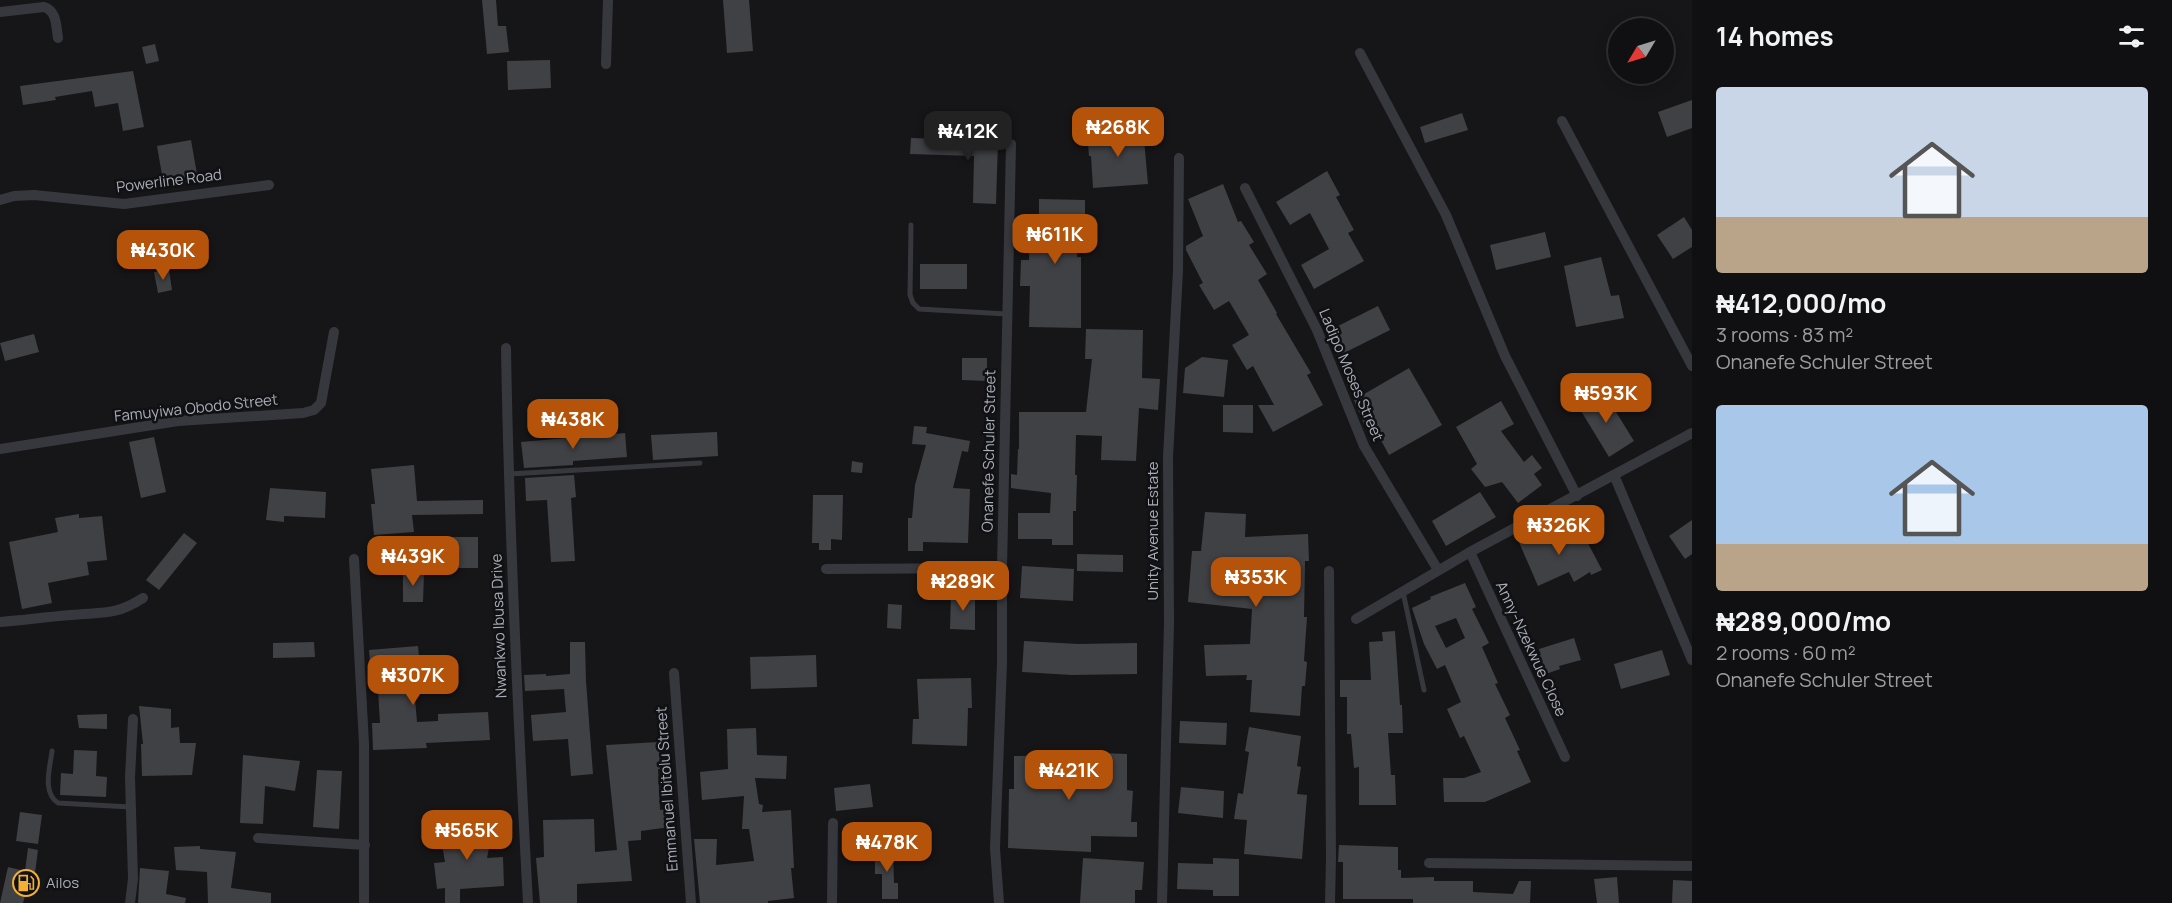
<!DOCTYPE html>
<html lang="en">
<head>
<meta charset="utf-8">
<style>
  :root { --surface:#101012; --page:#1e1e20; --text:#f1f3f6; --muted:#9c9d9f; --line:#303032; --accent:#b45309 }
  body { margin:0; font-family:Manrope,sans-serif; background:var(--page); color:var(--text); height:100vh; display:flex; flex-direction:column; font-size:22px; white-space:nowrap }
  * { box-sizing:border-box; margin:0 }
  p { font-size:20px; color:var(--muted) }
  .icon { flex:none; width:33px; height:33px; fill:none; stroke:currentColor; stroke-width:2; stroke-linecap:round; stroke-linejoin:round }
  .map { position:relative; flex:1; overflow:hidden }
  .details { display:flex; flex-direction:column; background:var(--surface); width:480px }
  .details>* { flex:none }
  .needle { width:39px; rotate:232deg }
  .fabs { position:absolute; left:1608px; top:18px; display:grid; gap:12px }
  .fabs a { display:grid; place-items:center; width:66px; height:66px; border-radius:50%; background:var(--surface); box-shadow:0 3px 15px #0003,0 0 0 2px var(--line); font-size:30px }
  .price { position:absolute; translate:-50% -51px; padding:0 14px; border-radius:12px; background:var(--accent); color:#fff; font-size:20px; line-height:39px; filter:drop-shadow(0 2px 3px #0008) }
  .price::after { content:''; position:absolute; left:50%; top:36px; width:18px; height:14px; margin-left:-9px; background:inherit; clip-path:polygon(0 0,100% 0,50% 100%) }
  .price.active { background:#222; color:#fff }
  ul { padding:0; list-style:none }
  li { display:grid; align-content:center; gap:12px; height:318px; padding:0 24px }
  li span { display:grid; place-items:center; height:186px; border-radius:6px; color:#555 }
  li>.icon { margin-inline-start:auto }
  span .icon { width:108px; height:108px; fill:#fffc; stroke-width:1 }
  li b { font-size:26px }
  h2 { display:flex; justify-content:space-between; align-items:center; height:72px; padding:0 24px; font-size:26px }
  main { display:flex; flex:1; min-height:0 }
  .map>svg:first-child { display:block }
  .building { fill:#404145; fill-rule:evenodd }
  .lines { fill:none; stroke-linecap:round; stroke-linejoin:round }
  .service { stroke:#37383d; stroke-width:5 }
  .minor { stroke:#37383d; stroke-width:10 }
  .labels { text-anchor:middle; stroke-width:5; stroke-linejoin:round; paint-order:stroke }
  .street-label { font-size:15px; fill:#a8adb8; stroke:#111113 }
  .poi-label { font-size:15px; fill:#a8adb8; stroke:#111113; text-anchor:start }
</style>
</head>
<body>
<main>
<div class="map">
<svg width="1692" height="903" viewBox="0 0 1692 903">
  <rect width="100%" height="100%" fill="#161618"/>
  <path class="building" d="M482,0H496L498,26H506L509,52L487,54Z
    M723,0H749L753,51L727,53Z
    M155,44L159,61L146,64L142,47Z
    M550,60L551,88L508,90L507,61Z
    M133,71L144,127L123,131L118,103L95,107L92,91L55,97L56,100L23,105L20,86Z
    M1692,100V128L1667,137L1658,112Z
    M1462,113L1468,130L1425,143L1420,127Z
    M1143,128L1148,184L1093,188L1091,156H1089L1087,133Z
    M911,138L998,141L996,204L973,203L974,156L910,154Z
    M191,140L198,180L164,186L157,146Z
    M1327,171L1340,195L1336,197L1354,230L1348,233L1364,261L1314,289L1301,265L1329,249L1310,213L1290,225L1276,202Z
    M1223,184L1238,222L1241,221L1254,242L1249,245L1267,274L1258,280L1277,313L1276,314L1311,373L1307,375L1323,405L1273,432L1258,405H1274L1253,366L1247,370L1232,345L1249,335L1229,301L1214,310L1199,285L1203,283L1186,250V246L1203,236L1188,199Z
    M1039,199L1085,200V229L1078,228L1077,257H1081V328L1029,327L1030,286H1020L1021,260H1029L1030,230H1039Z
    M1684,217L1692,230V247L1673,259L1657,235Z
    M1545,232L1551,257L1496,270L1490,245Z
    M1601,257L1611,296L1619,295L1624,318L1576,327L1564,266Z
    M920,264H967V289H920Z
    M169,270L172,290L158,293L154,272Z
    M1378,306L1390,330L1338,356L1326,332Z
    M1086,329L1143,330L1142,378L1160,379L1158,410L1139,408L1136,461L1101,460L1102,436L1076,435L1075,475H1077L1076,511H1073V545H1052V539H1018V513H1050L1051,493L1011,488V474L1017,475L1018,449H1019V412H1086L1092,359H1085Z
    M34,334L39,352L5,361L0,343Z
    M1202,357L1228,360L1224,397L1183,393L1185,368Z
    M962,358H987V381L962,380Z
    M1409,368L1442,425L1389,455L1370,420L1364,424L1354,400Z
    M1603,391L1634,441L1609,457L1578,406Z
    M1501,401L1514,424L1501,431L1524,462L1532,455L1542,468L1534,474L1542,485L1518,503L1502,482L1485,487L1471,469L1477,464L1456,427Z
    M1223,405H1253V433L1223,432Z
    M914,426L927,427L926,433L970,441L968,452L962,451L953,488L970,489L968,543L923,542V551H908V518H912L915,485L926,445L912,444Z
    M717,432L718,456L653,460L651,435Z
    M625,433L627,457L573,461V465L524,468L521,442Z
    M154,437L166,492L141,498L129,442Z
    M852,461L863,463L862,473L851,472Z
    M414,465L417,501L483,500V514L412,515L414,532L374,535L371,504H375L371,469Z
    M574,475L576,497L571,498L575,561L551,562L547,500L526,501L525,478Z
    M270,488L326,492L325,518L284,516V522L266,520Z
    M1480,492L1496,517L1446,546L1432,521Z
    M813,495H843L842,540L831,539V550H819V543H812Z
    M1205,512L1246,514L1245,537L1308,534L1309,561H1305L1304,617H1307L1304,661L1307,662L1305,686H1302L1300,716L1250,712L1252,680H1246L1247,675L1206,676L1204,645L1250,644L1252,609L1188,602L1192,551H1201Z
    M79,514V518L102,516L107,560L87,562L89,575L48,583L52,603L22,609L9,542L58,532L55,518Z
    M1692,520V554L1685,559L1669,536Z
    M1580,528L1602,570L1591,575L1590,572L1574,582L1569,572L1538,586L1518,540L1544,529L1550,543Z
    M184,533L197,543L159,590L146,580Z
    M417,537H478V568H417Z
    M1077,554L1123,555V572L1077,571Z
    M1022,566L1074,569L1073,601L1020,598Z
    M403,572L424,573L423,602H403Z
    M1465,583L1476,607L1472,609L1489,643L1482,647L1498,683L1495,684L1510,715L1505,718L1520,750L1517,751L1531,782L1485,802H1444L1443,778H1464L1481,772L1464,736L1460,738L1447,709L1461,702L1445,665L1437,669L1424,644L1412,608L1431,599L1430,597ZM1456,618L1465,638L1446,648L1435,626Z
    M951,594L975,595V630L950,629Z
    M888,604L902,605L901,629L887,628Z
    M1395,631L1400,705H1402L1403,733H1388L1391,775H1395L1396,805H1359V767L1354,768L1351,734H1347V697H1340V680H1371L1369,642L1383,641L1382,632Z
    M1574,638L1581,660L1559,666L1560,669L1546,674L1544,667L1539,669L1535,658L1541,655L1539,649Z
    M1024,641L1078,644L1137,643V674L1072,675L1022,672Z
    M314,642L315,657L273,658V643Z
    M570,642H585L586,681L593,774L571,776L568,739L533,741L531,715L566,712L564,689L525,691L524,675L546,674V676L570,674Z
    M418,646L422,686L414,687L417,722L438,721V714L488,712L490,740L426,743L427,748L373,750L372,723H380L378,690H372L369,650Z
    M1662,650L1670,675L1621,689L1614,664Z
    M816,655L817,687L751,689L750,657Z
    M971,678L972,708H968L967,746L912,744L913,719H919L917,679Z
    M139,706L171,709V728L179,727L180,743H196L192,775L142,776L141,744H143Z
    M107,714V729L79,728L77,715Z
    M1180,721L1227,723L1226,745L1179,743Z
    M1249,727L1301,736L1297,766L1301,767L1297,794L1307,795L1302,859L1244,854L1247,820L1234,819L1238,793L1243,794L1249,752L1245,751Z
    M756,728L757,755L787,756L786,779L755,778L759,804L763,805L762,812L791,810L794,868H791L794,898L768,901V903H700L694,839H717L716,865L754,861L749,829H742L744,796L702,800L700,772L728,769L727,729Z
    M659,742L660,769H658L660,810L668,809L670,827L641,831V840L628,841L632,881L577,884V903H540L536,858L544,857L543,820L594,819L595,852L617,850L606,745Z
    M74,750L97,751L96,776L107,777L106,797L60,795L61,773L73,774Z
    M1077,752L1127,754V790L1133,791L1131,822H1137V837L1091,836V852L1008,848L1009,789H1014V756L1076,755Z
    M243,755L300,761L295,791L265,786L263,824L240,823Z
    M317,770L342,771L339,829L313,827Z
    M870,784L873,807L836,811L834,788Z
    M1181,787L1224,791L1223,818L1178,813Z
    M20,812L42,815L38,844L16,841Z
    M494,823L487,858L503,857L504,886L460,889V903H445V888L437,889L434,863L445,862L439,827Z
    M1339,845L1398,847V870H1401V878L1434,877V881H1473V892L1513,894L1519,881H1531L1530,903H1413V899H1343V862H1338Z
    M200,846V849L236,852L231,888L271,893V903H208L207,872L176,870L174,847Z
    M28,848L38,850L35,873L37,874L34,887L28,886L23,903H0L8,867L25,871Z
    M893,849L894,883H898V899H882V874H875V850Z
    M1083,858L1144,862L1142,890H1135V903H1080Z
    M1213,858L1239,859V896H1213V890L1177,889L1178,863L1213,864Z
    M140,868L169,871L166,894L186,898L185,903H138Z
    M1617,877L1619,903H1597L1594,879Z
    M1673,880L1692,881V903H1672Z"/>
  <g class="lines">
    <path class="service" d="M911,225L910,295L913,303L919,309L1007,314
      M509,474L700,463
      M1403,592L1424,690
      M52,751C50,768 42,792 58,803L130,807"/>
    <path class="minor" d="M0,12L44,7C57,11 56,26 58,38
      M1360,53L1446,215L1505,356L1577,496
      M606,64L608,0
      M1562,121L1692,366
      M1245,188L1317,330L1364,446L1438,570
      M0,200L14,196L34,195L124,204L269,185
      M506,348C509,533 518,718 528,903
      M0,449L178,421L303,413L314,410L321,403L334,332
      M1614,475L1692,660
      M1470,552L1565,757
      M354,559L364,744V903
      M826,569L1002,568
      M1329,571L1331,858L1330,903
      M1356,619L1470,552L1692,433
      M0,622C24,620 47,617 71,615C102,612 115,616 143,598
      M674,673L691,903
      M258,838L365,845
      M1429,863L1692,866
      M130,903L133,879L130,777L133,719
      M832,903L833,823
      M999,903L995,848L1002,663V568L1011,144
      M1162,903L1169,622L1168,457L1178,271L1179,158"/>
  </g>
  <defs>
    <symbol id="fuel-ring" viewBox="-11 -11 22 22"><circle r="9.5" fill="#111113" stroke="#f2b134" stroke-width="1.5"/><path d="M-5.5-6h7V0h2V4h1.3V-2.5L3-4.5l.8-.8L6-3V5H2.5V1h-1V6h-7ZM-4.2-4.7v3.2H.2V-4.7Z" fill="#f2b134"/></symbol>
  </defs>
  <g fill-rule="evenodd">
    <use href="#fuel-ring" x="11" y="868" width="30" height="30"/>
  </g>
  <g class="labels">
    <g class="street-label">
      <text transform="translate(169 181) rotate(-7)" y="5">Powerline Road</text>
      <text transform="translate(1351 375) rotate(67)" y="5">Ladipo Moses Street</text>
      <text transform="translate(196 408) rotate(-6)" y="5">Famuyiwa Obodo Street</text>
      <text transform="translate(989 451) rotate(-89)" y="5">Onanefe Schuler Street</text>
      <text transform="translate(1153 531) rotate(-90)" y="5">Unity Avenue Estate</text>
      <text transform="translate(499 626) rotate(-92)" y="5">Nwankwo Ibusa Drive</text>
      <text transform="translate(1531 649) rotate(65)" y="5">Anny-Nzekwue Close</text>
      <text transform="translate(667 789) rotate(-94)" y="5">Emmanuel Ibitolu Street</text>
    </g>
    <g class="poi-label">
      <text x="46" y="888">Ailos</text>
    </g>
  </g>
</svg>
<div class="fabs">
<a><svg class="needle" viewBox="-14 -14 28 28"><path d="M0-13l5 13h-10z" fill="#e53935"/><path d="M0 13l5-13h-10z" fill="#9c9d9f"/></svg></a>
</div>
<b class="price" style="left:1118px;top:158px">₦268K</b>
<b class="price active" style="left:968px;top:162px">₦412K</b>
<b class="price" style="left:1055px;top:265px">₦611K</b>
<b class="price" style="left:163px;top:281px">₦430K</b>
<b class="price" style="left:1606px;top:424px">₦593K</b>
<b class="price" style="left:573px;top:450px">₦438K</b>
<b class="price" style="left:1559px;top:556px">₦326K</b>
<b class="price" style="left:413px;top:587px">₦439K</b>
<b class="price" style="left:1256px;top:608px">₦353K</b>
<b class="price" style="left:963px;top:612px">₦289K</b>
<b class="price" style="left:413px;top:706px">₦307K</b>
<b class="price" style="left:1069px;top:801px">₦421K</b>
<b class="price" style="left:467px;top:861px">₦565K</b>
<b class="price" style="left:887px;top:873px">₦478K</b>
</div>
<section class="details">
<h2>14 homes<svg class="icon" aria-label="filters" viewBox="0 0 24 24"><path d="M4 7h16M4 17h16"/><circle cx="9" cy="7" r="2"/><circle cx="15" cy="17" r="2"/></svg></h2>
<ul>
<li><span style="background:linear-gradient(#c9d6e8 70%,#b9a48a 0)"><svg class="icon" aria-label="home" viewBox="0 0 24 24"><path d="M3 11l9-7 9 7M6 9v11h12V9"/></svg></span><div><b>₦412,000/mo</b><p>3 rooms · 83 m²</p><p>Onanefe Schuler Street</p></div></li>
<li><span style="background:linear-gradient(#a9c7e8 75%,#b9a48a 0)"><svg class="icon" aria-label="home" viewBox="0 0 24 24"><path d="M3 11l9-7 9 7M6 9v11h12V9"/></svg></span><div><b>₦289,000/mo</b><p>2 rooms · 60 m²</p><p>Onanefe Schuler Street</p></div></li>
</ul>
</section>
</main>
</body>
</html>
